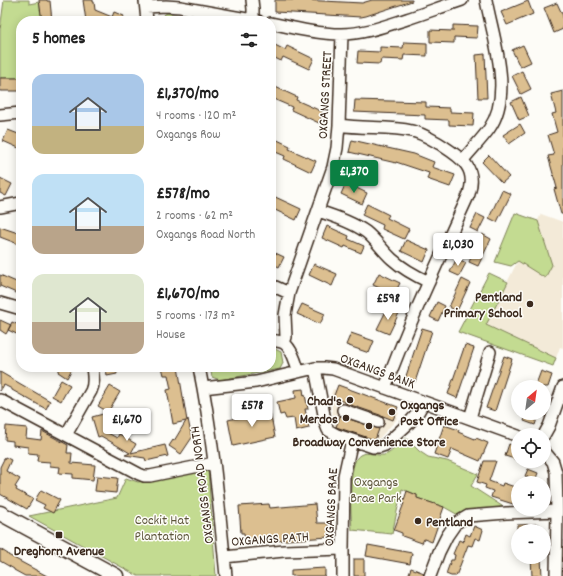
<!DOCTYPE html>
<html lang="en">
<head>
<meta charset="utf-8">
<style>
  :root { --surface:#fff; --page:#f6f6f6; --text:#222; --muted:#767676; --accent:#0b8043 }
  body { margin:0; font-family:Dekko,sans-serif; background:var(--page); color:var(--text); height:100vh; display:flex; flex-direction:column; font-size:15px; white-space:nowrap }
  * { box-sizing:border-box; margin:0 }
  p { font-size:13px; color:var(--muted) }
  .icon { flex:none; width:22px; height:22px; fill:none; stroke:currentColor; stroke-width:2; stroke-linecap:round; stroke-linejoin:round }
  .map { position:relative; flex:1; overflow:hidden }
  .side { position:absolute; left:16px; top:16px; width:260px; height:356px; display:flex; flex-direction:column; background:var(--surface); border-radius:16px; box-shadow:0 2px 10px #0003 }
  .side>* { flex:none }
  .needle { width:26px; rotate:29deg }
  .buttons { position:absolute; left:511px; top:380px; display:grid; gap:8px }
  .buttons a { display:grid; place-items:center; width:40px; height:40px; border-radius:50%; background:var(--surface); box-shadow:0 2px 10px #0003; font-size:20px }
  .price { position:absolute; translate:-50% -34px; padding:0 9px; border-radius:4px; background:#fff; color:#222; font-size:13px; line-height:26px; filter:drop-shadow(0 1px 2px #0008) }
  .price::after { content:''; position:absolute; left:50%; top:24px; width:12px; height:9px; margin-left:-6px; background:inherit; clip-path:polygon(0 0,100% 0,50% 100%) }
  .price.selected { background:var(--accent); color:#fff }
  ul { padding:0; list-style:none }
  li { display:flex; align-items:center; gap:12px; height:100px; padding:0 16px }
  li span { display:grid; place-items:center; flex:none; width:112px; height:80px; border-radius:12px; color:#555 }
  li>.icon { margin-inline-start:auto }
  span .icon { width:48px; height:48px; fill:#fffc; stroke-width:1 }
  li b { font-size:17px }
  h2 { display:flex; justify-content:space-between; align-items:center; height:48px; padding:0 16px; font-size:17px }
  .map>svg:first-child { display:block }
  .built { fill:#f3ead8 }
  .green { fill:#c3db91; stroke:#7f8258 }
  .building { fill:#dcbf90; stroke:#3b2a1e }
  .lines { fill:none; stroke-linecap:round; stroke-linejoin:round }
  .minor-casing { stroke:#3b2a1e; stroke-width:14 }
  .major-casing { stroke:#3b2a1e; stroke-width:17 }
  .minor { stroke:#fdfcf7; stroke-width:11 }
  .major { stroke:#fdfcf7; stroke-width:14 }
  .poi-dot { fill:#3b2a1e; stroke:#fdfcf7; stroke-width:1.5 }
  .labels { text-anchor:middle; stroke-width:3; stroke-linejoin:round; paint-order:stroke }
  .street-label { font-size:14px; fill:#3b2a1e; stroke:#fdfcf7 }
  .poi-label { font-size:14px; font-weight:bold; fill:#3b2a1e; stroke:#fdfcf7; text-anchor:end }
  .park-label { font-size:14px; fill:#5d563b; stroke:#fdfcf7 }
</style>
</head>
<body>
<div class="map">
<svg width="563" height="576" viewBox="0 0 563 576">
  <rect width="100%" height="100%" fill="#fdfcf7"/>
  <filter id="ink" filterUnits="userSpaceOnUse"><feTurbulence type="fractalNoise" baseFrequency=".025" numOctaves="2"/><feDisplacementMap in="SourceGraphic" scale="8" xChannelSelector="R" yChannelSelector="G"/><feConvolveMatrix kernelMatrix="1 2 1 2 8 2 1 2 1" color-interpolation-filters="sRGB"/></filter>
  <g filter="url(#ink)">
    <path class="built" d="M541,214L563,222V348L560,347L556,358L486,325Z
      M333,389L399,413L396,420L375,443L335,429L330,397Z"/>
    <path class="green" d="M4,0H29V4L39,2L42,21H21V73H20V78H0V30Z
      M167,13L185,17V21H158L162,16Z
      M515,213L538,221L552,265L545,278L518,261L511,266L495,262Z
      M489,273L508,282L486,325L556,358L553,366L458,332Z
      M271,347L281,352L283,363L280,369L220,380L212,377L210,367H271Z
      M406,438L419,451L428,457L447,461L478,474L471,486L505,508L467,510L460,516L444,507L417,498V495L402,489L392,534L352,530C351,516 347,462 360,455C368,450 378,458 387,454C392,452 401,442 406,438Z
      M208,470L216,576H138L29,516L117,498L126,478L138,482Z"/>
    <path class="building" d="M39,0H47V1H50L52,21H42Z
      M83,0H93V2H94L95,10L112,17L114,12L124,16L122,21H86Z
      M275,0H303L362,3L372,0H412V1L366,16L361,17L275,12Z
      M528,1L533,14L507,25L501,12Z
      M557,3L563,16V29L554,33L544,8Z
      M453,25L478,26L477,38L454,37V43L430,42V30L453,31Z
      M404,42L427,43V56L404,55L403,60L381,59L380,64L357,63L358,51L380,52V47L403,48Z
      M271,43L285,50L287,46L314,59L309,69L283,57L281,61L271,56Z
      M523,45L531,62L520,67L512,50Z
      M485,54L487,98H478L476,55Z
      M522,71L531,89L521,94L512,76Z
      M0,78H21L20,91H0Z
      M271,85L297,97L296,100L323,112L319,123L291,110L292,107L271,98Z
      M563,91V214H561L554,189L557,188L548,156L554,155L548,135L557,132L552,114L556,113L551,94Z
      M521,97L529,116L519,120L511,102Z
      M355,100L426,102V107L450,108V112L474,113L473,126L449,125V120L425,119V115L354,112Z
      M520,124L525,133L509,144L503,135Z
      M8,130L21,135V149L3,141Z
      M271,137L290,146L289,149L316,161L311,172L284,159L285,156L271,150Z
      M352,140L414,154L434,162L432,167L455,175L450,187L427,179L429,173L396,162V163L349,152Z
      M489,155L509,177L502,183L482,162Z
      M0,178L12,184L6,196L0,193Z
      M346,183L367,193L362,204L341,194Z
      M502,190L511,194L497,222L489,218Z
      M271,195L301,209L296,220L271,208Z
      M367,204L389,215L387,218L409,229L404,239L382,229L383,225L362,215Z
      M477,214L485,218L478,232L470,228Z
      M327,226L349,236L348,239L364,246L361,253L345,246L344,248L322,238Z
      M0,227L21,234V245L0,237Z
      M482,234L491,239L478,266L469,262Z
      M406,240L429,250L424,262L401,251Z
      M271,251L284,257L279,267L271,263Z
      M457,258L466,263L459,276L450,272Z
      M314,264L337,274L332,286L309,275Z
      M379,273L400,283L394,295L373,285Z
      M0,275L21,284V295L0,286Z
      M462,279L470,283L457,311L449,307Z
      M437,302L445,306L438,321L430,317Z
      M302,304L325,314L320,324L297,314Z
      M388,307L399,313L389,334L377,329Z
      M0,320L11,325L6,334L0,330Z
      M12,322L21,326V336L8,330Z
      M422,328L432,331L415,382L405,379Z
      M351,333L374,341L369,353L346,345Z
      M465,345L474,348L457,398L448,394Z
      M504,356L512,359L495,411L486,408Z
      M61,367H73L67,378L58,372Z
      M106,367H116L117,374L107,376Z
      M162,367H178L187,421L188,419L191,434L193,436L181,454L169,446L173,440L174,441L186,421L173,424L167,390L171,389L168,375H164Z
      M541,371L552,375L548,387H535Z
      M0,372L50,401L46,409L12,390V389L4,385L0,391Z
      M61,380L70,385L61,401L52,396Z
      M338,385L398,407L393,420L383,416V417L380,415L345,403V402L333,398Z
      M110,386L120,392L108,412L98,406Z
      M303,389L304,396L305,395L308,409H305L309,428L296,431L294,418L286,419L284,414L280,415L277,402L296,398L295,390Z
      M270,411L275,437L233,446L228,420Z
      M527,413H539L535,425L524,421Z
      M103,414L108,433L117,438L119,434L136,444L131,453L165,445L168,456L146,461L145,458L125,455L130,453L101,436L98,437L92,417Z
      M340,416L379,429L375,440L336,427Z
      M444,425L459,430L458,432L475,439L476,438L488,443L480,461L452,449L448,459L434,454Z
      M6,426L27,428L26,438L41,440L42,431L68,445L67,453H72L71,463L95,465L93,480L73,478V474L59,473L60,467L50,466V462L37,461L38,454L28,453V447L13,445V441L5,440Z
      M509,444L518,447V460L505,456Z
      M5,457L11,460L6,471L20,479L15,487L17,488L16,490L33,499L27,509L0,494V467Z
      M484,461H496L489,481L502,486L503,483L518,488L513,504L491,497L493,491L485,488L486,485L477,482Z
      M528,469L538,473L534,483H525L528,477L525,476Z
      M97,476L118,478L116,493L95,491Z
      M41,490L60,500L53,513L43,508L45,505L35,500Z
      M407,491L417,495V498L444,507L432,542L424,539L422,543L402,536V533L394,530L404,503H403Z
      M269,504L270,508L315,504L317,523H328L329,537L245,543L244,533H241L239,506Z
      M538,524L539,531H517V525Z
      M474,526L483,530L480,540L475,538L472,546L468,545L456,576H451L446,574L451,560H454L455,555L453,554L459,540L463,542L466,534L470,536Z
      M368,545L412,553L410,564L366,556Z
      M0,549L8,554V555L47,576H25L14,570V569L0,561Z
      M531,557H541L542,576H532Z
      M354,559H364V576H354Z
      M325,568V576H291V570Z
      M411,568L424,573L423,576H408Z"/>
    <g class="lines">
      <defs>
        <path id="minor" d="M252,0L253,9V20
          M145,1L147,21
          M146,7L166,6L180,7L258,21
          M271,23C294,28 318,34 341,34C364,34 385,26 407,19C425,13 444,6 462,0
          M0,115L21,113
          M339,125C363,129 389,126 412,131C422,133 431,139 440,144C460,157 478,167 469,194C440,258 409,322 385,388
          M463,160C471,150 481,140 489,129C514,94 493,38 486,0
          M0,207L21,203
          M318,211C334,216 352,222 366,232C376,240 383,251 392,259C403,269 416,276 429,282
          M271,285L289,293
          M0,303L21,309
          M271,340C275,341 280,341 284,343C291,348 297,363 298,372
          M284,343L286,337L285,315L289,293L333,167L337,148L339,125L342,34
          M199,367C213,436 219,506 226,576
          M315,368L326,425L328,430L337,435L373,447H379L385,445L409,423L417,414L424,402
          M203,388L256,382L315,368H324L333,369L518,436
          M0,400L139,474L144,476H150L214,463
          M343,410L378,422
          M470,418L490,352
          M66,435L91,391C95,383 93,376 92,367
          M544,435L549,426L563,387
          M544,451L553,462L556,472L557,511L556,576
          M224,557L284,551L343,549
          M343,576V549L344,476L352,440
          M430,576L439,552L447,536L456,523L468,516L506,513L557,511"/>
        <path id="major" d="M0,513L116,576"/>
      </defs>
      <use href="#minor" class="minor-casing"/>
      <use href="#major" class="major-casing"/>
      <use href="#minor" class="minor"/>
      <use href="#major" class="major"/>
    </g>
  </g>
  <g class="poi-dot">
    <circle cx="530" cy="304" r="4"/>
    <circle cx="350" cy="400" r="4"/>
    <circle cx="392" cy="412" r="4"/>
    <circle cx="346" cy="418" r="4"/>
    <circle cx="369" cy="426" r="4"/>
    <circle cx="418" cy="521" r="4"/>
    <rect x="55" y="531" width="8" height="8" rx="2"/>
  </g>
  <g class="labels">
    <g class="street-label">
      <text transform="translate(324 95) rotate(-87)" y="5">OXGANGS STREET</text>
      <text transform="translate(378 370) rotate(20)" y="5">OXGANGS BANK</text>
      <text transform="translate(201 485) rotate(-97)" y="5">OXGANGS ROAD NORTH</text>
      <text transform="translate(330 507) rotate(-87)" y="5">OXGANGS BRAE</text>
      <text transform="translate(270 538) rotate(-4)" y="5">OXGANGS PATH</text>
    </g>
    <g class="poi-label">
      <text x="522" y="301">Pentland<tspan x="522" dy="16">Primary School</tspan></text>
      <text x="342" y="405">Chad's</text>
      <text x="400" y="409" text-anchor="start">Oxgangs<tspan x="400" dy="16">Post Office</tspan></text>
      <text x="338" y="423">Merdos</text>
      <text x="369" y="446" text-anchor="middle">Broadway Convenience Store</text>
      <text x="426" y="526" text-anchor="start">Pentland</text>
      <text x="59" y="555" text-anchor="middle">Dreghorn Avenue</text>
    </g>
    <g class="park-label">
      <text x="376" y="486">Oxgangs<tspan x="376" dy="16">Brae Park</tspan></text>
      <text x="162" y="524">Cockit Hat<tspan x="162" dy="16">Plantation</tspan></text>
    </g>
  </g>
</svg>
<div class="buttons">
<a><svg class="needle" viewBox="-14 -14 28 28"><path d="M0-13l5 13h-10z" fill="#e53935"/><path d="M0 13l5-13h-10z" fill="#767676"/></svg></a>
<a><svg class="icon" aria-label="locate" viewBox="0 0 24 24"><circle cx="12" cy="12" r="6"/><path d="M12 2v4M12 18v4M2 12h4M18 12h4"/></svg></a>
<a>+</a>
<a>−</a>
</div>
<b class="price selected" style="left:354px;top:194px">£1,370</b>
<b class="price" style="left:458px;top:267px">£1,030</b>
<b class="price" style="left:388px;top:321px">£598</b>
<b class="price" style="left:252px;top:428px">£578</b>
<b class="price" style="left:127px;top:442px">£1,670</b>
<section class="side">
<h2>5 homes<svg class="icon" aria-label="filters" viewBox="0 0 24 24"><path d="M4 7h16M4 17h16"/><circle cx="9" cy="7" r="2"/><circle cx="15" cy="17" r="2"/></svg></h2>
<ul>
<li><span style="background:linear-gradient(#a9c7e8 65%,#c2b280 0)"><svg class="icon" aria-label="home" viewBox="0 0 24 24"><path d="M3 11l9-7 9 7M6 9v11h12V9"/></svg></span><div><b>£1,370/mo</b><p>4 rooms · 120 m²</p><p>Oxgangs Row</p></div></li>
<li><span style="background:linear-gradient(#bfe0f5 65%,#b9a48a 0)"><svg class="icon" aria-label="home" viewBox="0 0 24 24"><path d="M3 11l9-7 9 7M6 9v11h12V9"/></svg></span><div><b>£578/mo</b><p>2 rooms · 62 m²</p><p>Oxgangs Road North</p></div></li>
<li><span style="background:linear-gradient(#dfe7d0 60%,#b9a48a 0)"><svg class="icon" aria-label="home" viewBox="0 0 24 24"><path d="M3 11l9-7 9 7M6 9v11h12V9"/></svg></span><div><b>£1,670/mo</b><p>5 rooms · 173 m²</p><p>House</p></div></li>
</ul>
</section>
</div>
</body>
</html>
